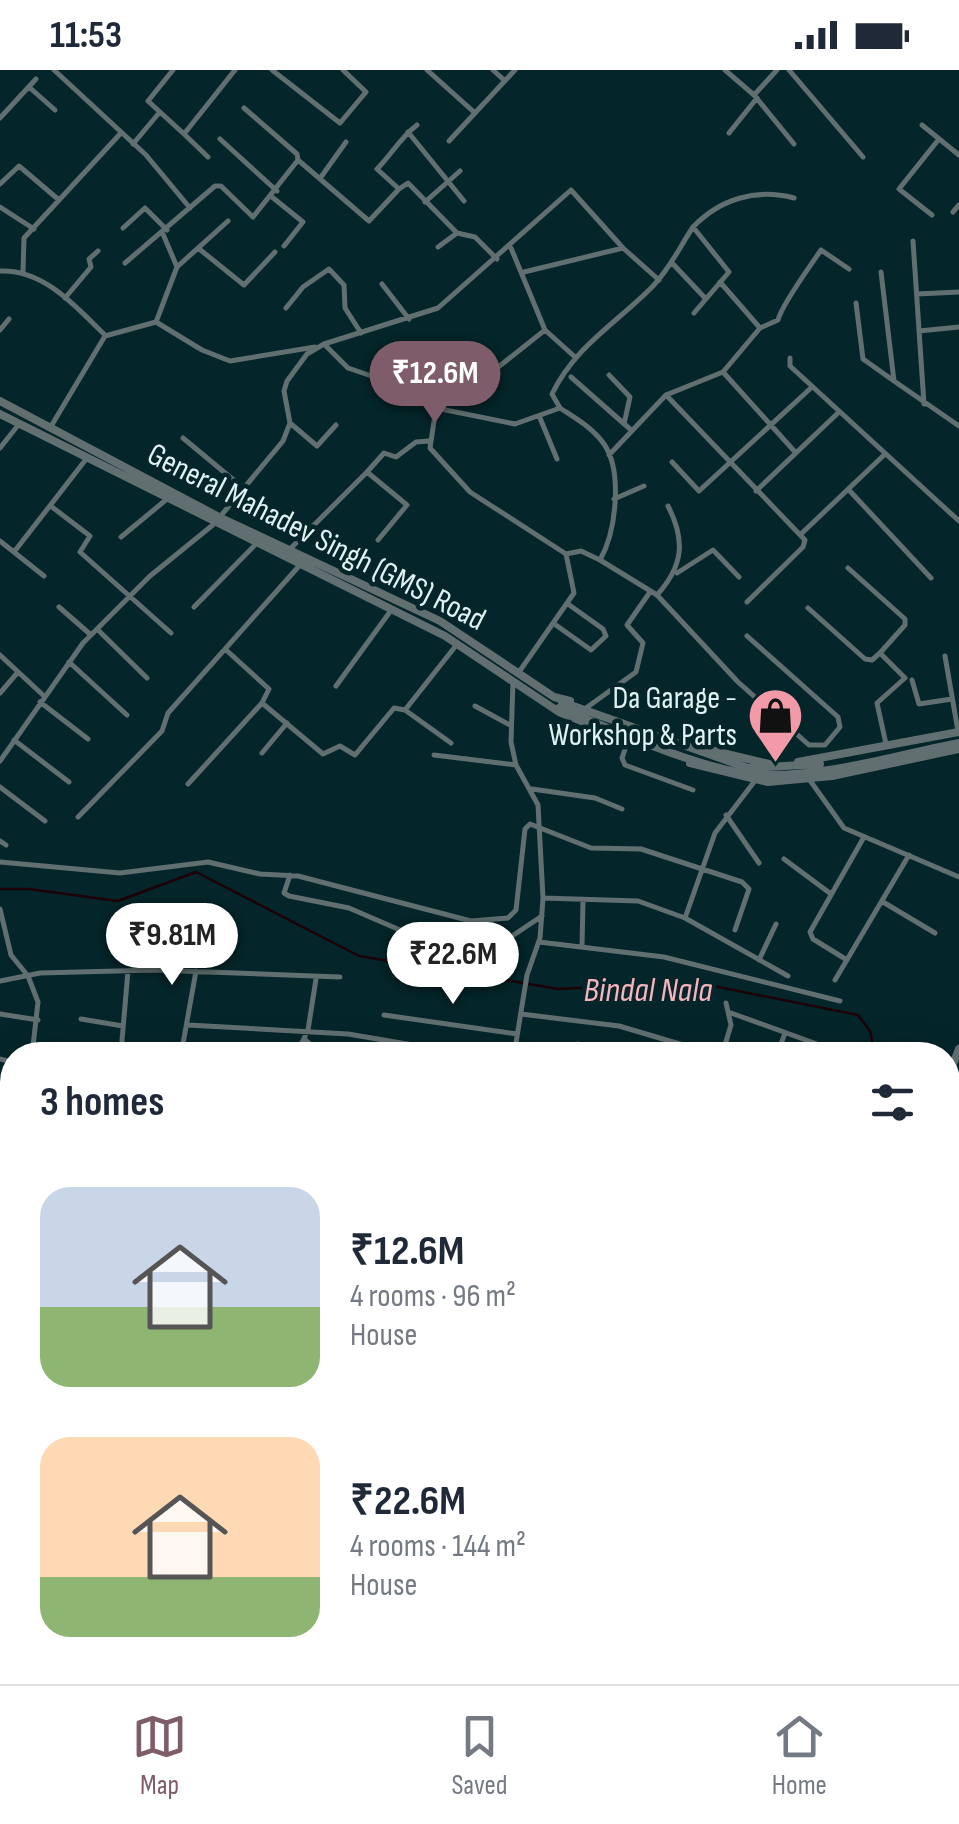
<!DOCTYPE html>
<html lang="en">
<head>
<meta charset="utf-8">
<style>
  :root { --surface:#fff; --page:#f6f6f7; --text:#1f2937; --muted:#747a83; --line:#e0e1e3; --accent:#7e5c6a }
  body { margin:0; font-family:"Sofia Sans Condensed",sans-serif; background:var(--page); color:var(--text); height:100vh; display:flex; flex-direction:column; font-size:38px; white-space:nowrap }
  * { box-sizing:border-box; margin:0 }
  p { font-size:32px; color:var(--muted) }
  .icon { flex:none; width:55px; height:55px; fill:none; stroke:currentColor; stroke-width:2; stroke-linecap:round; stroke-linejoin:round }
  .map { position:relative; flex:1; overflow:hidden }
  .drawer { position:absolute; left:0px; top:972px; width:960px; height:642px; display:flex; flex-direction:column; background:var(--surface); border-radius:40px 40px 0 0; box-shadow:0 10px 40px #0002 }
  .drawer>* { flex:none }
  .price { position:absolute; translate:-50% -85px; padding:0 22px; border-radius:35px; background:#fff; color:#222; font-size:32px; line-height:65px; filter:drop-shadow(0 2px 5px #0008) }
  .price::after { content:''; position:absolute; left:50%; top:60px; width:30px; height:22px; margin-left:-15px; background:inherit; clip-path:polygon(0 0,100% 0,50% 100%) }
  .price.active { background:var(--accent); color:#fff }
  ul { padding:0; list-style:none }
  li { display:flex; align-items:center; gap:30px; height:250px; padding:0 40px }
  li span { display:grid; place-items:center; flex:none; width:280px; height:200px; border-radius:30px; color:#555 }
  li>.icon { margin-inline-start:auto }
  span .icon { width:120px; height:120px; fill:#fffc; stroke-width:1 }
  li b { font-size:42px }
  h2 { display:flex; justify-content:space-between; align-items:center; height:120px; padding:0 40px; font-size:42px }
  .status { display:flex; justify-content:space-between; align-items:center; height:70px; padding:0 50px; background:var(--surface); direction:ltr }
  .status svg { height:28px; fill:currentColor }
  .menu { display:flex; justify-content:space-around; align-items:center; height:140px; border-top:2px solid var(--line); background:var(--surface); font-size:28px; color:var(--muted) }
  .menu a { display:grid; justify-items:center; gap:5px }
  .menu .active { color:var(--accent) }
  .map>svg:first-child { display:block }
  .green { fill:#563d40 }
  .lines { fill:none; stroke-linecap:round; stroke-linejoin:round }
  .stream { stroke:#1c0106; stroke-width:2.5 }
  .minor { stroke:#616f70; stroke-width:5 }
  .tertiary { stroke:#616f70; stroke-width:8 }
  .tertiary-bridge { stroke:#616f70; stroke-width:8 }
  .labels { text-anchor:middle; stroke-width:9; stroke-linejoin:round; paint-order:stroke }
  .street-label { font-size:32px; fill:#e0f2f4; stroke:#042529 }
  .poi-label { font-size:32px; fill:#e0f2f4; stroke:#042529; text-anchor:end }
  .water-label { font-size:35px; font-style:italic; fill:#f9b3bc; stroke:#042529 }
</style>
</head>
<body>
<div class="status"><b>11:53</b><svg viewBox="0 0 49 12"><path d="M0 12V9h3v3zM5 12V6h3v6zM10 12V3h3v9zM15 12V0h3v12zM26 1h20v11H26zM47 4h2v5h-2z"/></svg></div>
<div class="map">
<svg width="959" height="1614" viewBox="0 0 959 1614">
  <rect width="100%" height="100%" fill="#042529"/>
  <path class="green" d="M12,1403V1602L265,1603L255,1614H0V1418Z"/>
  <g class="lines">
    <path class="stream" d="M0,819H29L118,831L196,802L359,886L559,919L693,912L858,945L870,961L875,985
      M948,1089L959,1097"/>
    <path class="minor" d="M54,0L146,85L190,138
      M173,0L148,31L184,64L235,0
      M272,0L340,53L366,22L343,0
      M427,0L475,43L515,0
      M493,0L505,11
      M725,0L754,25
      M777,0L754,25L794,74
      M789,0L863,87
      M29,17L55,40
      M0,48L36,9
      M922,55L959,85
      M408,62L464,131
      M729,63L757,28
      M184,64L208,87
      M220,69L277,121
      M449,71L475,43
      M133,74L159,43
      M298,90L369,151L399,119L377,99C393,83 399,69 417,55
      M321,107L346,72
      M0,114L19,96L59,130
      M399,119L408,113L457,163L475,167L497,189
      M272,127L303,152L284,176
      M425,132L460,101
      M0,137L34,159
      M953,142L959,135
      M932,145L899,119L939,69
      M693,157C720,129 756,118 794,128
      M123,158L145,138L167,160
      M913,171L924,334
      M438,177L457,163
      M198,178L244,215L275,182
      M511,178L545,260L575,287
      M125,193L215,116H221L253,147L298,90L297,84L244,38
      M673,194L705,228
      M177,197L228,151
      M0,201C44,199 76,237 105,265
      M23,202L24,168L120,64
      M524,202L623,178
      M881,202L894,311L959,356
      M382,214L409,249
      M917,224L959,222
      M65,228L91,197L89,189L98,181
      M856,233L863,289L894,311
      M286,238L303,217L329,199L344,215L345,238L361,263
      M156,252L202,280L230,291L315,277
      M760,258L778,250C782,234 811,195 821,180L849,199
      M0,260L9,249
      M545,260L482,310L452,307L436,338L430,378L470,422L566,484
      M919,261L959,257
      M324,274L348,298L389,312L431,337L515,354L560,338C575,348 593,358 604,374C623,402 616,462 600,490L657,525L738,612L809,675H825L840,657L838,647L747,566
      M790,288V296L959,451
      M723,302L796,383
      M609,305L630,327L624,354
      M571,307L630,359
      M666,325L805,470L803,477L747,532
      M560,338L552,324C576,275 617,253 653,216C671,197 679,178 693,157L729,202L694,243
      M540,348L557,389
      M290,353L317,376L336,355
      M50,358L105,266L156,252L177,197L163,164
      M183,368L242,417
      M0,378L19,354
      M609,385L666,325L723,302L760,258L720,212
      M672,392L699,421L812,317
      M367,402L384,383L396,387L416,372L429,371
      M848,419L931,508
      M756,421L839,342
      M614,429L644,416
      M52,437L90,466L80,482L171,563
      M801,464L884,385
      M121,467L167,429
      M0,471L44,506
      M289,480L367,402L407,435L378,470
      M14,482L87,388
      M848,498L905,549V555L880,583L905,608L877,633L886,674
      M677,503L713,480L739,507
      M657,525C683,496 686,471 668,436
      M59,537L91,565
      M194,537L256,474
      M808,538L865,589L872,590L880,583
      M553,553L591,580L606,566L603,559L568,534
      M97,559L147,608
      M225,579L269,619L262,633L323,684L340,676L355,685L394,638L405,640L458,573
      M0,585L44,626
      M945,586L958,661
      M69,592L127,645
      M519,602L574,523L566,484L581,481L600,490
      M912,610L919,634L952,629
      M513,611L511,672L516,695L538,735L543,828L540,868L527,905L514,985
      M336,616L392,539
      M0,623L18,602
      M40,632L88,669
      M475,636L510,655
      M586,638L636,602L643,573L627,555L650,522
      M405,640L451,673
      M14,670L69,712
      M628,671L622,688L625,695L693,720
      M262,683L287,653
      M434,685L516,695
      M0,691L83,573L150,506L214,454L283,371L290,353L284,321L287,311L307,284L324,274L438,238L571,120L623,178L659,210
      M809,709L844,758L959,807
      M188,714L262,633
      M0,717L45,751
      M532,719L595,728L622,739
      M726,745L759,793
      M78,747L162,661L168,643L300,495
      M0,771L6,775
      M784,789L831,824
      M0,792L120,803L208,792L260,804L298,806L471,851L508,848L516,840L525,759L530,754L591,778L641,779L742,812L749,819L735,860
      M290,805L284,823L289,826L349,838L437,876L467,881L494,878L542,846
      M543,828L638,831L685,848L788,906
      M883,832L935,863
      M0,839L11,885L28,906L38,932L32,985
      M685,848L715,763L754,712
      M539,872L664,887L840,931
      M582,876L583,831
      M759,890L776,854
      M847,890L813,869L810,862L864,767
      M835,910L909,785
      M0,911L40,903L155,900L340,907
      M731,943L839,982
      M0,944L38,950
      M521,944L619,956L717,985
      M384,945L517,964
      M81,949L123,956
      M188,955L348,964L472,985
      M304,969L323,985
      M578,974L614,985
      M77,978L164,985
      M184,978L226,985
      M121,982L128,901
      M181,985L196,901
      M296,985L308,960L316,909
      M722,985L731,955L726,933
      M777,985L785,963
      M0,989L12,992
      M0,1036H12
      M948,1039L959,1046
      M0,1095L12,1106
      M948,1130L959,1136
      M0,1153L12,1138
      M948,1176L959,1180
      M0,1218L12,1207
      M948,1250L959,1254
      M0,1272L12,1282
      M948,1298L959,1303
      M948,1320L959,1325
      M0,1327L12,1311
      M948,1396L959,1391
      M0,1403L12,1388
      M948,1431L959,1427
      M948,1455L959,1449
      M948,1520L959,1515
      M948,1529L959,1535
      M655,1602L669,1614
      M822,1602L828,1614
      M264,1614L274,1602
      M378,1614L387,1603L403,1614
      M511,1614L521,1602
      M608,1614L617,1602
      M952,1614L959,1583"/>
    <path class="tertiary" d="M0,331L219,447L440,551L554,627L570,631
      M0,344L445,566L559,642L643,676
      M706,679L769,694
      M798,692L959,662
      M690,693L768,712L832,706L959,679
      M948,1007L959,979
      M948,1063L959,1073
      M757,1614L760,1602"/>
    <path class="tertiary-bridge" d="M562,632L748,698L820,694
      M559,638C612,659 709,704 763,705C827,707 896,685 959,673"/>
  </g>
  <defs>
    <symbol id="shop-pin" viewBox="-11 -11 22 30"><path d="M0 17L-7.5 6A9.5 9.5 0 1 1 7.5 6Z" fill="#f39aa8" stroke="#042529"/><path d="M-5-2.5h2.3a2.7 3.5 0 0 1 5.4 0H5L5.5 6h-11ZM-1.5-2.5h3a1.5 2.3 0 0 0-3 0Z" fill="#111"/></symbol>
  </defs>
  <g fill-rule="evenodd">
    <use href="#shop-pin" x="744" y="614" width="63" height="86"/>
  </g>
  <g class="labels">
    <g class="street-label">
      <text transform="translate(317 466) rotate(27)" y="11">General Mahadev Singh (GMS) Road</text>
    </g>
    <g class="poi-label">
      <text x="737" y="638">Da Garage -<tspan x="737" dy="37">Workshop &amp; Parts</tspan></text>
    </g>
    <g class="water-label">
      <text x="648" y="931">Bindal Nala</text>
    </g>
  </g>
</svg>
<b class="price active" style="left:435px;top:356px">₹12.6M</b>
<b class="price" style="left:172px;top:918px">₹9.81M</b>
<b class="price" style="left:453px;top:937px">₹22.6M</b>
<section class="drawer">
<h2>3 homes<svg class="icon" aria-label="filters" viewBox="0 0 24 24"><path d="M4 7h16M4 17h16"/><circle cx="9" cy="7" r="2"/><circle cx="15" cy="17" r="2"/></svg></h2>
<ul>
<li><span style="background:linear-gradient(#c9d6e8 60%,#8fb573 0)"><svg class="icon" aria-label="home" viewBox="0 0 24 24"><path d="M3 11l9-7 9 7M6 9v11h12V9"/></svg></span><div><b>₹12.6M</b><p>4 rooms · 96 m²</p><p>House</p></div></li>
<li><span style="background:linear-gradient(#ffd9b3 70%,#8fb573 0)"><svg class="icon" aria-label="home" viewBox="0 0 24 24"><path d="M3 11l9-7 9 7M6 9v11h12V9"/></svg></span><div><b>₹22.6M</b><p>4 rooms · 144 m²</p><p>House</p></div></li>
</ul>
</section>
</div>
<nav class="menu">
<a class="active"><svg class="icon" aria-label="map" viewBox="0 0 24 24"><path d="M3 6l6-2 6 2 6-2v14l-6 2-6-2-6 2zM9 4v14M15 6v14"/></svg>Map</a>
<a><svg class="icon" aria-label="saved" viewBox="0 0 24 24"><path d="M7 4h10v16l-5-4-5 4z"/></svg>Saved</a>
<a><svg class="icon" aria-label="home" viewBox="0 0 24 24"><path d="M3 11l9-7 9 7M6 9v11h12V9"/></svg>Home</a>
</nav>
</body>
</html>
